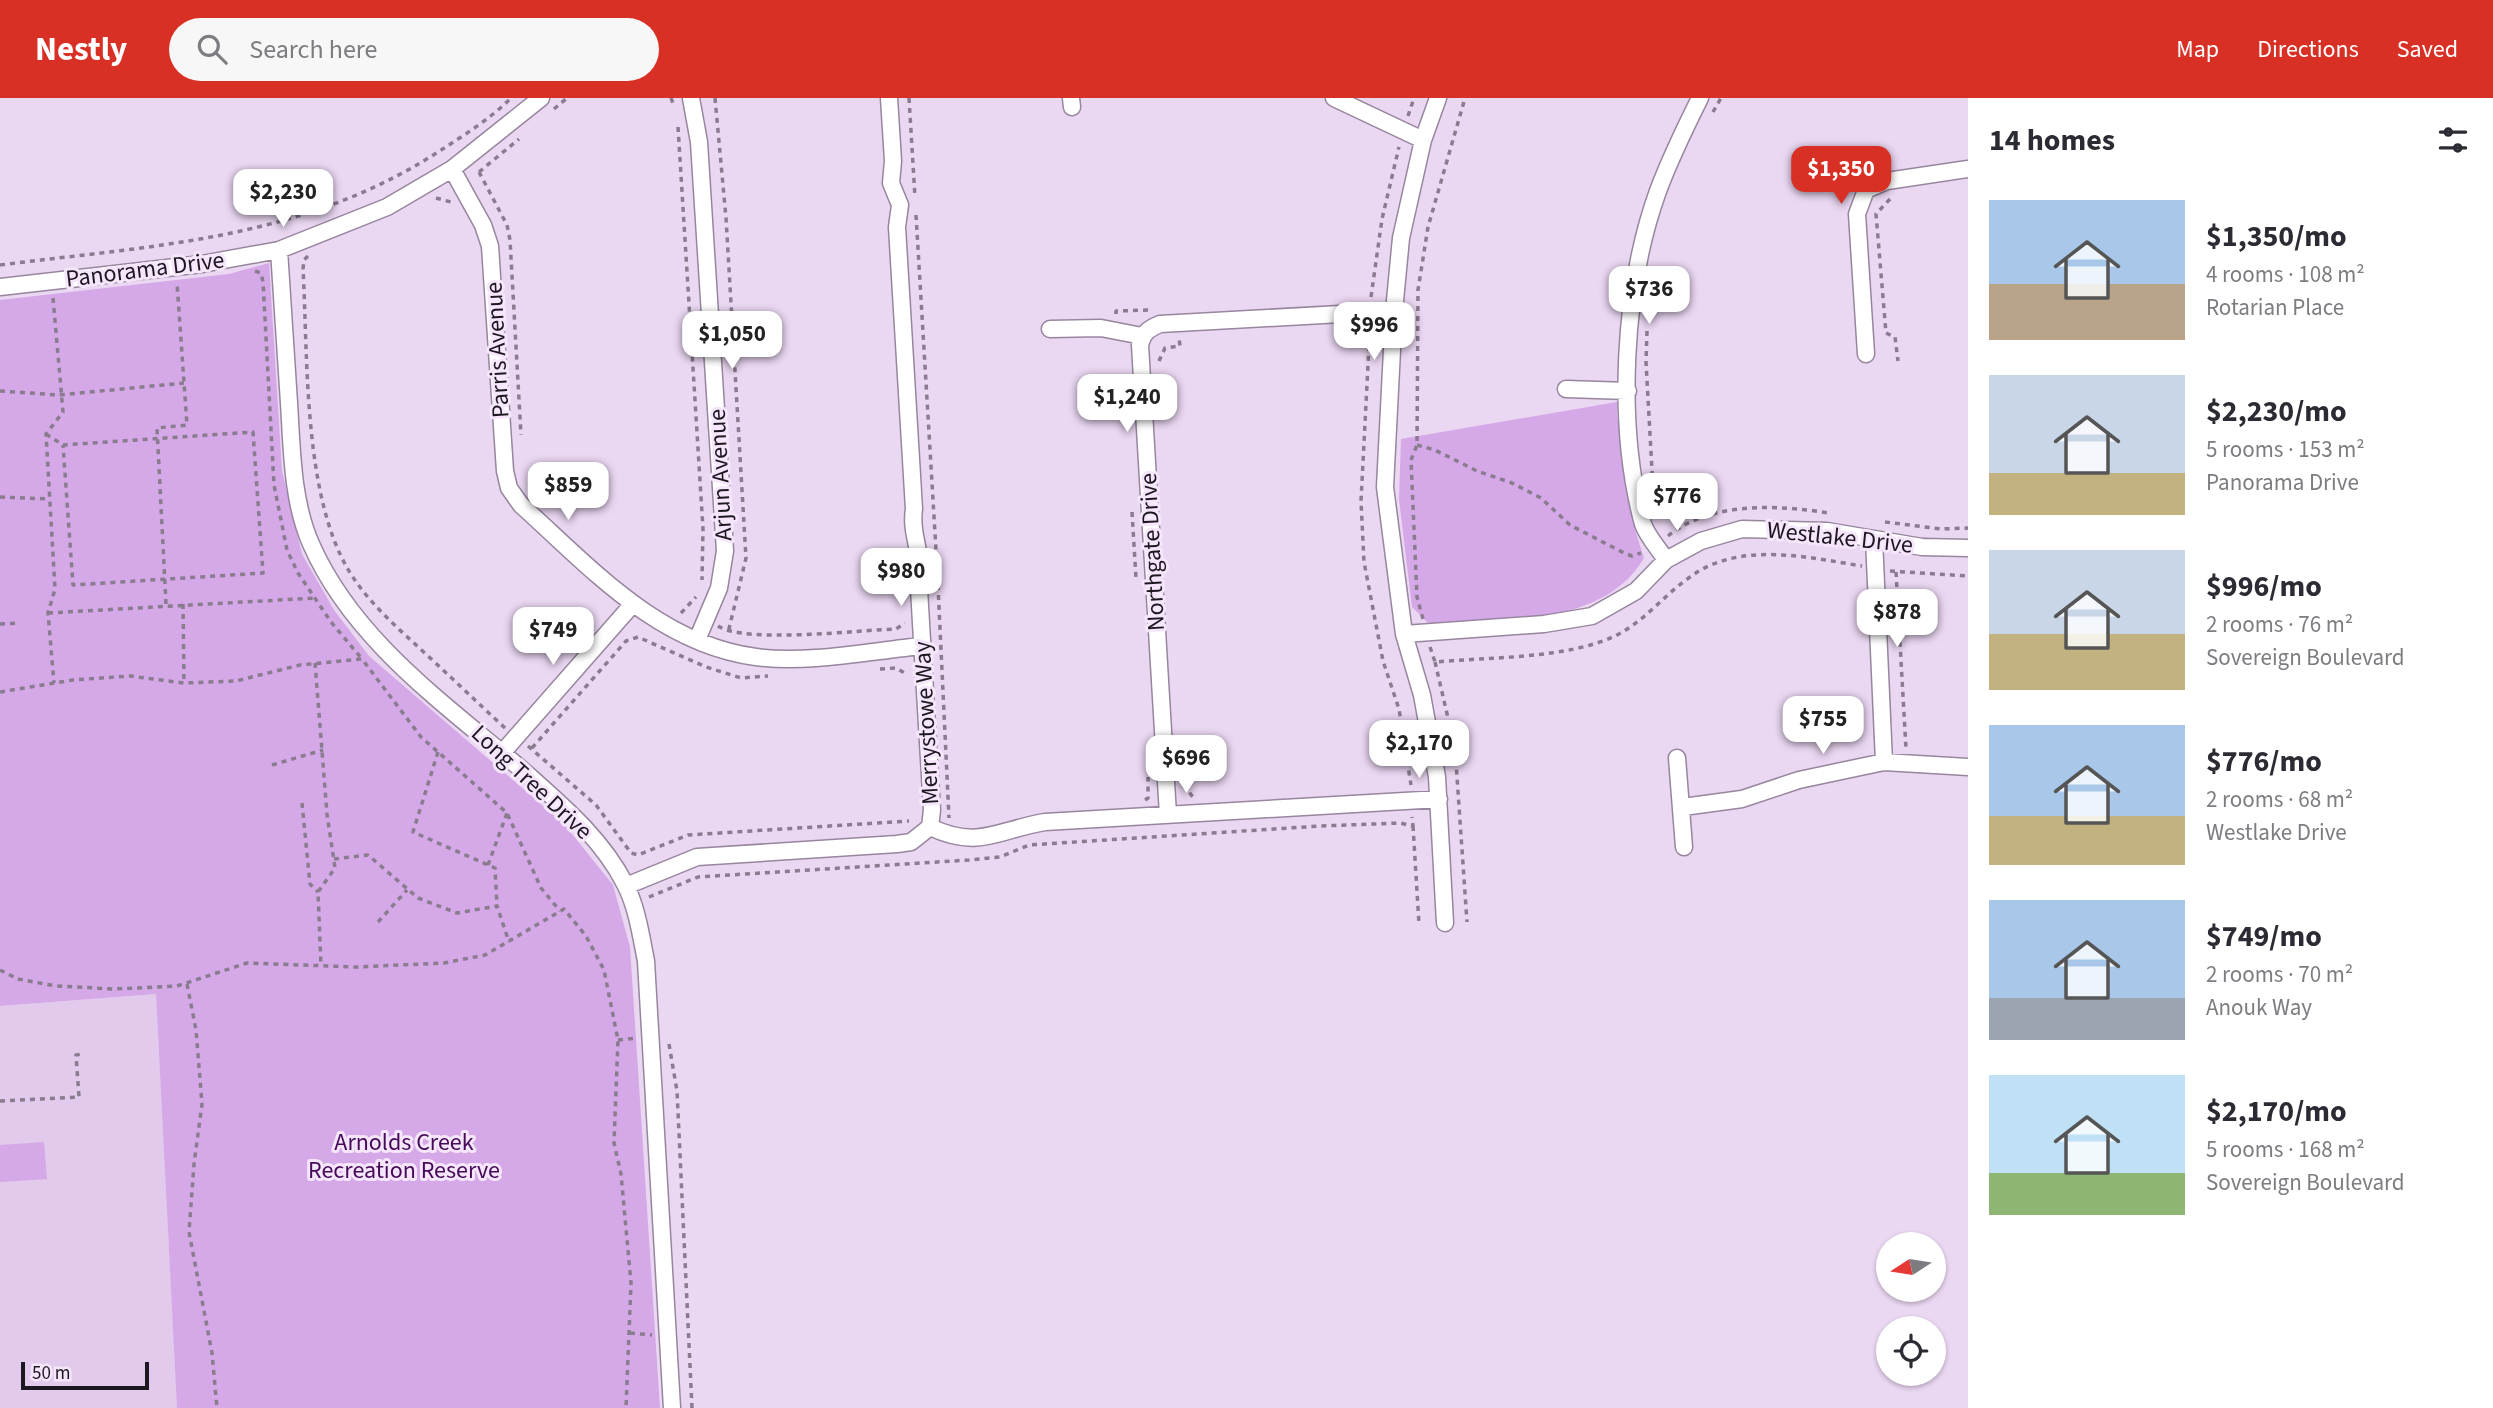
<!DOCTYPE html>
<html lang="en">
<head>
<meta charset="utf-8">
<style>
  :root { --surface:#fff; --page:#f7f7f7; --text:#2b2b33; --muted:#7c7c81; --accent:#d93025 }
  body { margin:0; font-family:"Source Sans 3",sans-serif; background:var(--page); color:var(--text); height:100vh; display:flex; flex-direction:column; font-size:26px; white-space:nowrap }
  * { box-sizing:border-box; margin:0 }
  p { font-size:23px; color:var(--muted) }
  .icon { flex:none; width:38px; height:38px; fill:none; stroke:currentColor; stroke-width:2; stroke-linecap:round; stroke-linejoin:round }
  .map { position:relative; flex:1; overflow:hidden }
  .side { display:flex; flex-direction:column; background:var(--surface); width:525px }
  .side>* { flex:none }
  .needle { width:46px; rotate:258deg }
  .tools { position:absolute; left:1876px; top:1134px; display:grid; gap:14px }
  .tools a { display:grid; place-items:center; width:70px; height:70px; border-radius:50%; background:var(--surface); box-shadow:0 2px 5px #0004; font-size:35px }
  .scale { position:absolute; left:21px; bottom:18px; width:128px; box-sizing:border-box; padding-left:7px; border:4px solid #1d1720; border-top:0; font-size:19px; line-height:24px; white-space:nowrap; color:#1d1720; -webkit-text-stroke:5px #f5e6fc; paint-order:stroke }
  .price { position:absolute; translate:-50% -60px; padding:0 16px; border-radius:14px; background:#fff; color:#222; font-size:23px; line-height:46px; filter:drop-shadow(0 2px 4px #0008) }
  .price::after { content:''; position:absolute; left:50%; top:42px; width:21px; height:16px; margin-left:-10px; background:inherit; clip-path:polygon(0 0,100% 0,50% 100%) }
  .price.current { background:var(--accent); color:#fff }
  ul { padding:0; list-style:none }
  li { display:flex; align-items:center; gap:21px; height:175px; padding:0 21px }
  li span { display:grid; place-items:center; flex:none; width:196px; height:140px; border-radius:0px; color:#555 }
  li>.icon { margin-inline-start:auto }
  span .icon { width:84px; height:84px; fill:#fffc; stroke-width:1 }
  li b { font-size:30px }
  h2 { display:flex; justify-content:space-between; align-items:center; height:84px; padding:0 21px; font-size:30px }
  header { display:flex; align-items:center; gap:42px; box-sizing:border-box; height:98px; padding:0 35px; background:var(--accent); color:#fff }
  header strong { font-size:33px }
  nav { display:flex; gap:38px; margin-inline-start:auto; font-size:24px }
  .search { width:490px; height:63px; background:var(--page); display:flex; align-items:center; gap:18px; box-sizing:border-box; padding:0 24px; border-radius:38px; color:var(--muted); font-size:26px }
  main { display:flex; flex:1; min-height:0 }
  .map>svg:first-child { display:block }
  .built { fill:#e1caeb }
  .green { fill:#d5a8e8 }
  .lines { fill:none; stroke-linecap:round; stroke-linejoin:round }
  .minor-casing { stroke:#97869e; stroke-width:19 }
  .path { stroke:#897c8f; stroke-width:3.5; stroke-dasharray:5 5; stroke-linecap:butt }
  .minor { stroke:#fff; stroke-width:16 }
  .labels { text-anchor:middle; stroke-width:6; stroke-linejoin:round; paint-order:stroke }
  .street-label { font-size:24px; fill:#1d1720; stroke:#f5e6fc }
  .park-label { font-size:24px; fill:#460a59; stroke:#f5e6fc }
</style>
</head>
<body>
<header>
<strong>Nestly</strong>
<div class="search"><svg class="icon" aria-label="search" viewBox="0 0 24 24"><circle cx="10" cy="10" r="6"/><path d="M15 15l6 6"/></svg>Search here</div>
<nav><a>Map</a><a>Directions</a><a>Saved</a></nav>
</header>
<main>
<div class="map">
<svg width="1968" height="1310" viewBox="0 0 1968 1310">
  <rect width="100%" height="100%" fill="#ead7f2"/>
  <path class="built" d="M156,896L177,1310H0V908Z"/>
  <path class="green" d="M269,165L282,373L302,456L334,512L369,558L564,726L613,787L630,849L660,1310H177L156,896L0,908V202L229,176Z
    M1617,304V317L1635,432L1644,460C1603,530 1499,521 1429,526L1412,509L1399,401L1401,341Z
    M44,1044L47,1081L0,1084V1047Z"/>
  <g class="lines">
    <defs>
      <path id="minor" d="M691,0L699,44L725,453L719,490L697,542
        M1071,0L1072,9
        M1334,0L1423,42
        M1438,0L1423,42L1401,140L1394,213L1385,389L1404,536L1422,597L1437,679L1445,825
        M452,71L483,127L490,148L505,373L509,390L521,407C591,470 658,546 756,559C807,566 870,553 922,548
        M279,152C282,203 286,254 289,305C292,352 292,403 311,446C354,544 448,608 527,676C564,709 602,741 625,786C637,809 641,838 646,863L672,1310
        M0,189L202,166L279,152L387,109L452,71L541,0
        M1050,231L1101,230L1142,238
        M1866,256L1857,116L1866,92L1887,83L1968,71
        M1566,291L1628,293
        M1874,441L1884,664
        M1666,462C1659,451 1647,438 1643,426C1616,326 1623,190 1658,93C1670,61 1685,30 1700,0
        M1404,536L1544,526L1592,518L1636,493L1666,462L1701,443L1742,431L1827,433L1922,449L1968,450
        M502,655L632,507
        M1677,660L1684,749
        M1683,709L1742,701L1799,682L1884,664L1968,669
        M1168,717L1140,247C1143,235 1148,231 1160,226L1394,213
        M930,729C979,752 997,732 1045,724L1439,701
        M626,788L697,759L897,746L911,744L930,729L932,712L918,474C922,450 910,436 914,411L897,129L900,107L891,85L893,63L889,0"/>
    </defs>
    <use href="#minor" class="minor-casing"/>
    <path class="path" d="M671,0L674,8
      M715,0L726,120L746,460L728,535
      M909,0L915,99
      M554,11L567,0
      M1713,14L1721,0
      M1408,18L1414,0
      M678,29L703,431L702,482
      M479,74L507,127L510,142L521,337
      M479,74L519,41
      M436,100L451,104
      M1890,101L1876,116L1886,235L1895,239L1898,263
      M916,117L936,452
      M308,158L304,162L303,171C308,259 303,397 349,473C369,506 399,531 428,558C454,582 479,606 505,630
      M0,167C157,147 301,142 438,54C463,38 490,21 511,0
      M255,173L261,175L263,184L274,387L287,452L298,475L331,524L362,561
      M1371,199L1382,121L1399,49
      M53,200L63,314L46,336L55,491L48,515L54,585
      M1116,216V213L1150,212
      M1370,228L1361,403L1364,464L1383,563L1399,611L1411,687
      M1647,233L1646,264L1653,390
      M1159,263L1165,250L1180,248L1179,240
      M0,293L59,297L184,285
      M46,336L63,347L253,334L263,475L73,487L63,347
      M1417,347L1435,352L1477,373L1512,385L1541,400L1570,427L1624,455L1632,458L1641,455
      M0,399L50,401
      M1132,414L1136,480
      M1885,424L1941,431L1968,430
      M1668,438C1711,403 1778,407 1829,415
      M937,467L949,720
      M1890,473L1968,478
      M1896,474L1906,651
      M166,506L157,330L187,327L177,185
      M183,506L184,585
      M48,515L315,500
      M681,515L696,499
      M1423,521L1417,499L1411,362L1417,347L1418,192L1428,129L1465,0
      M0,526L20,525
      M718,528C746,546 858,532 896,531L905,525
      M1430,549L1435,564C1490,559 1566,561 1615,538C1644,524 1664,497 1690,479C1739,443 1806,459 1862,468
      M1435,564L1455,650L1467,824
      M315,565L327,716L335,770L318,794L321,868
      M880,571L896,570L908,577
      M0,594L73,582L130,578L184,585L236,583L300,567L362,561L421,639L507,715L541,790L560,813
      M528,648L596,707L631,755L638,757L688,737L909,723
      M532,650L626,543L638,539L706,569L741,580L768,578
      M438,654L413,734L495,770L497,808
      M272,667L323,652
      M1183,687L1193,699
      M1145,702L1148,700V679
      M302,705L310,786L318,794
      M1413,728L1419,826
      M334,761L368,757L418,800L457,815L497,808L509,844
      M488,767L507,715
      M649,799L698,779L969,762L1000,759L1029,747L1320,728L1400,725L1413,728L1412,719
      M378,824L407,792
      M0,872L18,881L56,888L114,891L177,888L247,865L356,869L444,865L485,857L564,811L586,838L604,872L618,942L614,1045L621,1076L631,1185L626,1310
      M187,886L196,932L202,1006L194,1066L189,1134L212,1255L217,1310
      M618,942L637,940
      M669,946L677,993L692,1310
      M0,1003L79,999L76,957L82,956
      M630,1235L652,1237"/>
    <use href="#minor" class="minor"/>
  </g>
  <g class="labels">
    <g class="street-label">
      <text transform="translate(145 171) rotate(-7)" y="8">Panorama Drive</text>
      <text transform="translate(497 252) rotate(-93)" y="8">Parris Avenue</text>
      <text transform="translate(720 377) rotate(-93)" y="8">Arjun Avenue</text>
      <text transform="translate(1840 439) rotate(6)" y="8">Westlake Drive</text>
      <text transform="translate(1152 454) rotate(-93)" y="8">Northgate Drive</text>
      <text transform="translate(926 625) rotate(-93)" y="8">Merrystowe Way</text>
      <text transform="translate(532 684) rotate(43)" y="8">Long Tree Drive</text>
    </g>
    <g class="park-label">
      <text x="404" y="1052">Arnolds Creek<tspan x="404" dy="28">Recreation Reserve</tspan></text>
    </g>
  </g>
</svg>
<div class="tools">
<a><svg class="needle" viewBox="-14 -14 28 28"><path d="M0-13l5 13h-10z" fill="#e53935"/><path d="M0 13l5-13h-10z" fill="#7c7c81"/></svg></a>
<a><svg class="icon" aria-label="locate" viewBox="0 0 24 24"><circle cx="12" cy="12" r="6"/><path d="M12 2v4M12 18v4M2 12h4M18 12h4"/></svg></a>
</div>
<div class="scale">50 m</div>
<b class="price current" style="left:1841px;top:108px">$1,350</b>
<b class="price" style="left:283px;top:131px">$2,230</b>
<b class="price" style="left:1649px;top:228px">$736</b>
<b class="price" style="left:1374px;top:264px">$996</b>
<b class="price" style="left:732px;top:273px">$1,050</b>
<b class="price" style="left:1127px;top:336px">$1,240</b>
<b class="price" style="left:568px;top:424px">$859</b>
<b class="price" style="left:1677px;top:435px">$776</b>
<b class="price" style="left:901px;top:510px">$980</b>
<b class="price" style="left:1897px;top:551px">$878</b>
<b class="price" style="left:553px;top:569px">$749</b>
<b class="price" style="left:1823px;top:658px">$755</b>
<b class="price" style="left:1419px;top:682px">$2,170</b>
<b class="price" style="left:1186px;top:697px">$696</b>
</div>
<section class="side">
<h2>14 homes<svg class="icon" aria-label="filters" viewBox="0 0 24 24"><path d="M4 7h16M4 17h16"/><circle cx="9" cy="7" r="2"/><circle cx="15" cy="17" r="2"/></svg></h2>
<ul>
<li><span style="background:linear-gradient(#a9c7e8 60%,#b9a48a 0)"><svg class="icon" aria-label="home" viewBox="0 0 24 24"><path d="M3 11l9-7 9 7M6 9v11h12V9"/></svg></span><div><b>$1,350/mo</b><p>4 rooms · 108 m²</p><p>Rotarian Place</p></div></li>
<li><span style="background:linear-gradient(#c9d6e8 70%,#c2b280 0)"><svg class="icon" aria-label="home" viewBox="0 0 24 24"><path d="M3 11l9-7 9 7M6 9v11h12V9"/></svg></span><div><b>$2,230/mo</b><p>5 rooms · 153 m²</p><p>Panorama Drive</p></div></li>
<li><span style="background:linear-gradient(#c9d6e8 60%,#c2b280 0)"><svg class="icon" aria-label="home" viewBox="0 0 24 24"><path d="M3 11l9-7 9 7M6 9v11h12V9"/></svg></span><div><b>$996/mo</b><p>2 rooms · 76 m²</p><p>Sovereign Boulevard</p></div></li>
<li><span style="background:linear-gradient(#a9c7e8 65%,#c2b280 0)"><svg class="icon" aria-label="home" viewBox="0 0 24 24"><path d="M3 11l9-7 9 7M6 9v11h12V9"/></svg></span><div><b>$776/mo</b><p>2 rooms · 68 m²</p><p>Westlake Drive</p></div></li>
<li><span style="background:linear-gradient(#a9c7e8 70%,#9aa5b1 0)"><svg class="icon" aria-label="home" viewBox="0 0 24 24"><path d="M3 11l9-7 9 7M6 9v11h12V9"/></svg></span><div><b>$749/mo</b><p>2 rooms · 70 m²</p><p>Anouk Way</p></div></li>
<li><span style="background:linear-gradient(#bfe0f5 70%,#8fb573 0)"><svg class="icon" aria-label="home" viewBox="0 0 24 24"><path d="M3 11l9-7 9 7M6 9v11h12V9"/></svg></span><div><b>$2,170/mo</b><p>5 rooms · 168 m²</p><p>Sovereign Boulevard</p></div></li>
</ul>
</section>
</main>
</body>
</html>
